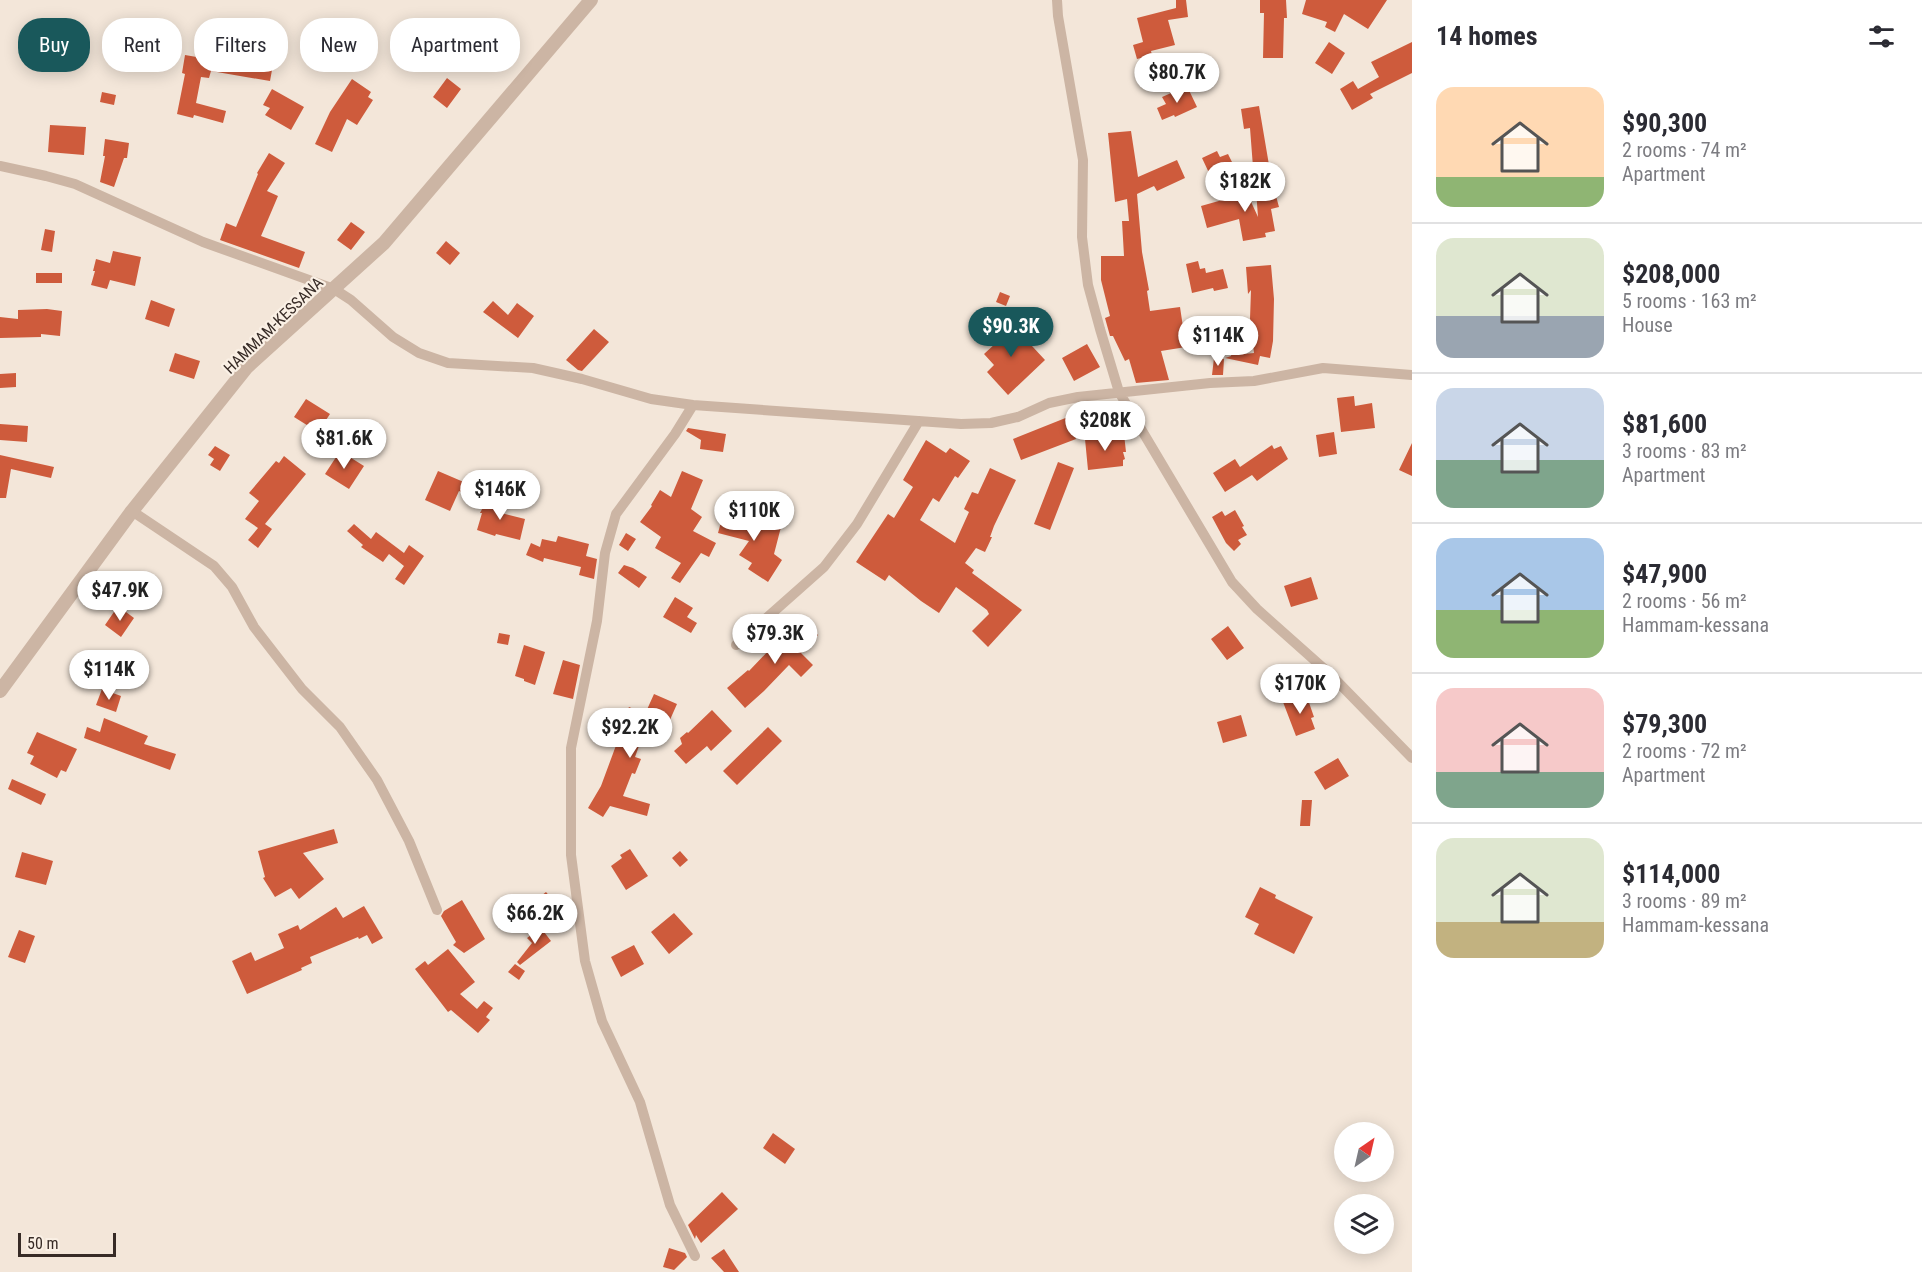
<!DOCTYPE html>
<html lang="en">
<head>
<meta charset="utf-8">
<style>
  :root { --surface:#fff; --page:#f7f7f7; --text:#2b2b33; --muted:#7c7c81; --line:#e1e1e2; --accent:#19585b }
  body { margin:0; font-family:"Roboto Condensed",sans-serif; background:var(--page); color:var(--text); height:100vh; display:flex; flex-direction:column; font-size:22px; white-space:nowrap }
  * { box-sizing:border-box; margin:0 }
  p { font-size:20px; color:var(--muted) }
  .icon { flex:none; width:33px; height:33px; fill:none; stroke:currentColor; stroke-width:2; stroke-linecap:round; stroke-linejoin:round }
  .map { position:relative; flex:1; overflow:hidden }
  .sheet { display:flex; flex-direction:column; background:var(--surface); width:510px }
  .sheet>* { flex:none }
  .hud { position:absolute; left:18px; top:18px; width:570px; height:54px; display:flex; gap:12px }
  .needle { width:39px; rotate:34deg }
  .buttons { position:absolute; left:1334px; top:1122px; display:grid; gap:12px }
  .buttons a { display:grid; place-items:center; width:60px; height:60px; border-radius:50%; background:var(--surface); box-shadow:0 3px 15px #0003; font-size:30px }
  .scale { position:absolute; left:18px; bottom:15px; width:98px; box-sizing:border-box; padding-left:6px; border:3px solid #372b26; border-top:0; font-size:16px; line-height:21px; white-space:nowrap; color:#372b26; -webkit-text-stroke:4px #faf0e5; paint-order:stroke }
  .price { position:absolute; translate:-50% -51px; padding:0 14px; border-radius:21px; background:#fff; color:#222; font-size:20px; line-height:39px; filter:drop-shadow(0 2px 3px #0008) }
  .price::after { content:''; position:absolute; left:50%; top:36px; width:18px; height:14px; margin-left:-9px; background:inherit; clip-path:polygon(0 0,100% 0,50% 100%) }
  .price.current { background:var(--accent); color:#fff }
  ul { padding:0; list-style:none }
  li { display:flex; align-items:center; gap:18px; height:150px; padding:0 24px }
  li+li { border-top:2px solid var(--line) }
  li span { display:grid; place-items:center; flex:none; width:168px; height:120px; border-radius:18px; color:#555 }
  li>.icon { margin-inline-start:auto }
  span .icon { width:72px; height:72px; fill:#fffc; stroke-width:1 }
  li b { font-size:26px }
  h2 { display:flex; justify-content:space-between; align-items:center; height:72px; padding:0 24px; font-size:26px }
  .tag { padding:0 21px; border-radius:24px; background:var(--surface); box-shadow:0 3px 15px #0003; font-size:21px; line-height:54px }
  .tag.current { background:var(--accent); color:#fff }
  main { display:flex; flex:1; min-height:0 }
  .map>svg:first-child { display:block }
  .building { fill:#ce5b3c }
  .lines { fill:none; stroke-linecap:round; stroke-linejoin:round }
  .minor { stroke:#ccb5a4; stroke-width:10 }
  .tertiary { stroke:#ccb5a4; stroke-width:14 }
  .labels { text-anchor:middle; stroke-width:4.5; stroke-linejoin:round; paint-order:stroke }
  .street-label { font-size:16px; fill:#372b26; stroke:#faf0e5 }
</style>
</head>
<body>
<main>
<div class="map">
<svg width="1412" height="1272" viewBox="0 0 1412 1272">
  <rect width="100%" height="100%" fill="#f3e6d9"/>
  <path class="building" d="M1176,0H1186L1188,17L1168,20L1175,45L1151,51L1152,55L1137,59L1133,45L1143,42L1137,18L1176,8Z
    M1260,0H1286L1287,18H1284L1283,58H1263L1264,13H1260Z
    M1306,0H1387L1368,29L1344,14L1335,32L1325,27L1327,22L1302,14Z
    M501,20L517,35L498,57L482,42Z
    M1329,42L1345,53L1332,74L1315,63Z
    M1412,42V73L1370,94L1373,98L1352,110L1340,89L1353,81L1358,89L1379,77L1371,62Z
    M185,55L272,70L270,81L211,71L209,78L201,77L196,103L226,111L223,123L194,115L193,118L177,114L185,74L182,73Z
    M1190,55L1194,71L1204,68L1206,78L1186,83L1180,57Z
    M447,78L461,89L447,108L433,97Z
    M352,79L371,92L368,97L373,100L357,125L347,119L332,152L315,144L330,112Z
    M1187,86L1197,107L1175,117L1174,115L1162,120L1157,108L1166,104L1162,97Z
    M272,89L304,107L291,130L265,115L270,108L263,105Z
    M102,92L116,95L114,105L100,102Z
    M1259,106L1269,165L1253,167L1250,128L1244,129L1241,109Z
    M50,125L86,127L84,155L48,152Z
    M1131,131L1138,177L1177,160L1185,178L1157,191L1154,186L1137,194L1142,252L1149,290L1147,291L1150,311L1180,307L1186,347L1161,351L1169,380L1136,383L1129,359L1125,361L1113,336H1110L1105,318L1110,316L1101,280V256H1124L1122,221H1129L1127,199L1115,202L1108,133Z
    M105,139L129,143L127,158H124L114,187L100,182L105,156H103Z
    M1217,151L1220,157L1228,154L1233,164L1210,175L1202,158Z
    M269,153L285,163L267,191L278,196L261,236L305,252L299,268L220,240L226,223L236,227L258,174L257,173Z
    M1273,185L1279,207L1271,209L1275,231L1265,233L1266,237L1243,241L1239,219L1207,228L1201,206L1247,193L1258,217L1256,190Z
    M351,222L365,232L351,250L337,240Z
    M45,229L55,231L52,252L41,250Z
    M446,241L460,253L450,265L436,253Z
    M113,251L141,257L135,286L110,280L107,289L91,285L95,271H93L96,259L110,263Z
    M1198,261L1200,269L1205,268L1206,273L1223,269L1228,288L1214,291L1213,288L1192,293L1186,264Z
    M1271,265L1274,299L1273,341L1270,358L1260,356L1258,365L1225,358L1231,356L1237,326L1244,354L1254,353L1250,319L1251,290L1248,294L1246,267Z
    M36,273H62V283H36Z
    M1000,292L1010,296L1006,306L996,302Z
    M151,300L175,309L169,327L145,319Z
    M493,301L508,315L517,303L534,316L518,338L483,312Z
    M47,309L62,311L60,336L41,334V337L0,338V317L18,319V310Z
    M1004,321L1017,334L1019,332L1045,360L1008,395L987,372L994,365L984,354L996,343L989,335Z
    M594,329L609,342L582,371L578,370L566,360Z
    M1087,344L1100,367L1074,381L1062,358Z
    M175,353L200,361L194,379L169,371Z
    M1214,358L1224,359L1223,375H1212Z
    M16,373V387L0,388V374Z
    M1354,396L1355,406L1372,403L1375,428L1341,432L1337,398Z
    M306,399L330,414L318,432L294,417Z
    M1068,417L1076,439L1021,460L1013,439Z
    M0,424L28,426L27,442L0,440Z
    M688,428L726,434L723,452L700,449L701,440L686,431Z
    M1334,432L1337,454L1319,457L1316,435Z
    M1124,434L1126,452H1123L1125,459L1123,460V466L1088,470L1085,439Z
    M926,440L946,453L950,448L970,461L958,478L955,476L939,502L933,498L920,520L955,543L969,512L964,509L972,492L978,494L990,468L1016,480L994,526L990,537H992L985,552L976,548L965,563L974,570L972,573L1022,610L988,647L972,631L989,614L987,610L956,587L939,613L921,601L889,575L885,581L856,562L888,514L894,518L913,487L903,480Z
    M1412,443V476L1399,470Z
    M1272,445L1274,449L1281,446L1288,459L1257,481L1252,475L1225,492L1213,473L1235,459L1240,467Z
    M215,446L230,455L220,471L210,465L214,459L208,455Z
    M340,451L364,466L349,489L325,474Z
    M0,455L54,467L51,478L11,469L6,498H0Z
    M284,456L306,474L265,524L272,529L258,548L248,540L258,528L245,519L259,501L249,493L276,461L279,463Z
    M1058,462L1074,468L1050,530L1034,524Z
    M438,471L473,486L468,495L459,491L450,511L425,500Z
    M682,471L703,480L691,509L702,517L693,531L716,543L709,557L701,553L680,583L671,578L681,563L655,548L661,537L640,522L652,506L651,505L660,490L671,497Z
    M489,496L505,504L501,513L525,519L520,540L496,534L495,536L477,530L482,513H480Z
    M1235,510L1244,526L1242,527L1247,535L1238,540L1241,544L1234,551L1226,543L1212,517L1222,511L1225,516Z
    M724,511L781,527L774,554L782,560L768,582L748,569L752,563L739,555L749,541L718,533Z
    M354,524L371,539L376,532L404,553L409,545L424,556L404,585L395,579L404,566L389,554L383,562L361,547L363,545L347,531Z
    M626,533L636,539L628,551L619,545Z
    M558,536L589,544L586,556L597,559L594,579L579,575L581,567L544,558L543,562L526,555L531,543L540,547L542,539L556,542Z
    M624,565L633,568L647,577L639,588L618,573Z
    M1311,577L1318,599L1291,607L1284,586Z
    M675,597L693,608L687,617L697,623L691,633L663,617Z
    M118,606L134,618L121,637L105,625Z
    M803,620L818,635L801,653L813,665L801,677L789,665L764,691L745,708L727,688L748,670L749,671L772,647L774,649Z
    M1228,626L1244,648L1227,660L1211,639Z
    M499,633L510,635L508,645L497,643Z
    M524,645L545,652L535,685L524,681V679L515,676Z
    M563,660L580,665L573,699L553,694Z
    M102,689L121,696L116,712L96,705Z
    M654,694L677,704L669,722L662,719L652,739L643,735L635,757L641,759L635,774L632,773L623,796L650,804L647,816L610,806L603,817L588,808L601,786L618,740L628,743L636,722L624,717L629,707L645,714Z
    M1306,694L1314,717L1311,718L1315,729L1296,736L1283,702Z
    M712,710L732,731L711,751L707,746L686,764L674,751L682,744L680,738L687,732L688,733Z
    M1241,715L1247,736L1223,743L1217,722Z
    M104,718L148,736L144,744L176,754L170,770L84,738L87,727L100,732Z
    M768,727L782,741L737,785L723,771Z
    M37,732L77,749L66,772L61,770L57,778L30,764L34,756L27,753Z
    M1338,758L1349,776L1325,790L1314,772Z
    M12,779L46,794L41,805L8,789Z
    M1302,800H1312L1310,826H1300Z
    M334,829L338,843L303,853L324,879L299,899L291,888L275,897L263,878L265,877L258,851Z
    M630,849L648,876L626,890L611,866L622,858L620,855Z
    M680,851L688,860L680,867L672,858Z
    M22,852L53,861L46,885L15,877Z
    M1260,887L1276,895L1275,898L1313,917L1294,954L1254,934L1259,924L1245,917Z
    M546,892L558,906L539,923L528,911L536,900Z
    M462,900L485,939L464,953L453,945L456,942L441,916L444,911Z
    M364,906L383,938L372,944L367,935L359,939L358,937L310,957L312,963L301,968L302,970L247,994L232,961L251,952L255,961L284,948L278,934L298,925L300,930L336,907L343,918Z
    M674,913L693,934L669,954L651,932Z
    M541,928L551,941L520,965L517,962L532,943L527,938Z
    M19,930L35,936L25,963L8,957Z
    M634,945L644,964L621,977L611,957Z
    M448,949L475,982L460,994L477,1009L484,1001L493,1008L486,1017L490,1020L478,1033L451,1010L448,1012L415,969L425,961L428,965Z
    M515,964L525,971L519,980L508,972Z
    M773,1133L795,1149L785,1164L763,1148Z
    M722,1192L738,1209L701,1243L696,1235L695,1239L688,1225Z
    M669,1248L685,1253L687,1257L674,1270L663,1267Z
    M724,1249L739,1272H724L711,1258Z"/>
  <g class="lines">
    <path class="minor" d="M1057,0L1058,16L1083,160L1082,237L1088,285L1100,329L1119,392L1232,582L1257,609L1330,674L1412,758
      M0,166L46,176L75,184L203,242L334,289L351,300L393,337L419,353L448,363L533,368L582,379L651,399L693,405L961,424L991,423L1018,417L1049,403L1078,397L1210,383L1254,381L1323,368L1412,375
      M693,405L675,434L616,514L605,553L597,621L571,748V855L585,961L602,1021L640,1102L670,1205L695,1256
      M132,511L214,566L232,587L254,627L302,689L340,727L377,780L409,841L437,910
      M736,645L824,567L857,524L919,421"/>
    <path class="tertiary" d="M0,691L132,511L247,367L384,243L591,0"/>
  </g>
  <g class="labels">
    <g class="street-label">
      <text transform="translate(273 325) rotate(-44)" y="6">HAMMAM-KESSANA</text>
    </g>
  </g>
</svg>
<div class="buttons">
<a><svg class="needle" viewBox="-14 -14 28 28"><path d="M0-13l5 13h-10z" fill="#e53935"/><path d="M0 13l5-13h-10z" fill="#7c7c81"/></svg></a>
<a><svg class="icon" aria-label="layers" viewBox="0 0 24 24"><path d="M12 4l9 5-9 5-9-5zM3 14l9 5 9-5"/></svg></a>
</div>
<div class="scale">50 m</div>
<b class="price" style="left:1177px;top:104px">$80.7K</b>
<b class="price" style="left:1245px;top:213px">$182K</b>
<b class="price current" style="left:1011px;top:358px">$90.3K</b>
<b class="price" style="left:1218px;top:367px">$114K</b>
<b class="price" style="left:1105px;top:452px">$208K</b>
<b class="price" style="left:344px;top:470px">$81.6K</b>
<b class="price" style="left:500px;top:521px">$146K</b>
<b class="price" style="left:754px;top:542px">$110K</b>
<b class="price" style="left:120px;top:622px">$47.9K</b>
<b class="price" style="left:775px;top:665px">$79.3K</b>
<b class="price" style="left:109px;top:701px">$114K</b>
<b class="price" style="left:1300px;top:715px">$170K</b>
<b class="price" style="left:630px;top:759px">$92.2K</b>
<b class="price" style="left:535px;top:945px">$66.2K</b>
<div class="hud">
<a class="tag current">Buy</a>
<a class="tag">Rent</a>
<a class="tag">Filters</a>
<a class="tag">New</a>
<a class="tag">Apartment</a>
</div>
</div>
<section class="sheet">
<h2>14 homes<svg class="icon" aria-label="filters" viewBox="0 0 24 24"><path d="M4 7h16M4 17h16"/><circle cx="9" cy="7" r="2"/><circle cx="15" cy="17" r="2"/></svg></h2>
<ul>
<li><span style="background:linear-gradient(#ffd9b3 75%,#8fb573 0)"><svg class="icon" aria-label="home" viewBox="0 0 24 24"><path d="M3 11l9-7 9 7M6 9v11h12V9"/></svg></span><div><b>$90,300</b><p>2 rooms · 74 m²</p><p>Apartment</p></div></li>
<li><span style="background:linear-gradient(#dfe7d0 65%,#9aa5b1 0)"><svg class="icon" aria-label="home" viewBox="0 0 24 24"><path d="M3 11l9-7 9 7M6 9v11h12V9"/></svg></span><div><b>$208,000</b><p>5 rooms · 163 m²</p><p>House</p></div></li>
<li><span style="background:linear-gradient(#c9d6e8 60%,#7fa58c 0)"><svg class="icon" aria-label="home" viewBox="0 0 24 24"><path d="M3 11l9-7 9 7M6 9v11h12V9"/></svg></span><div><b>$81,600</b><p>3 rooms · 83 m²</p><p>Apartment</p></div></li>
<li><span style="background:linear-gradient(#a9c7e8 60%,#8fb573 0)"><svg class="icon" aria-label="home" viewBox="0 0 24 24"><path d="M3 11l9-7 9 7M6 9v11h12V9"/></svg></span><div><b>$47,900</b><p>2 rooms · 56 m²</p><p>Hammam-kessana</p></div></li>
<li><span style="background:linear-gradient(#f6c9c9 70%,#7fa58c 0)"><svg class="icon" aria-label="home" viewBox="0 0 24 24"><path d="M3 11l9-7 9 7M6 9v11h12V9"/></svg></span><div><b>$79,300</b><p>2 rooms · 72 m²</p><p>Apartment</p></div></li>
<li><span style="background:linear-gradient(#dfe7d0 70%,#c2b280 0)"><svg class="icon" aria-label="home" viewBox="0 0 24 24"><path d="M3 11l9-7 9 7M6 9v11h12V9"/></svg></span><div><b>$114,000</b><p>3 rooms · 89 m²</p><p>Hammam-kessana</p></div></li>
</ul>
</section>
</main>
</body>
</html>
